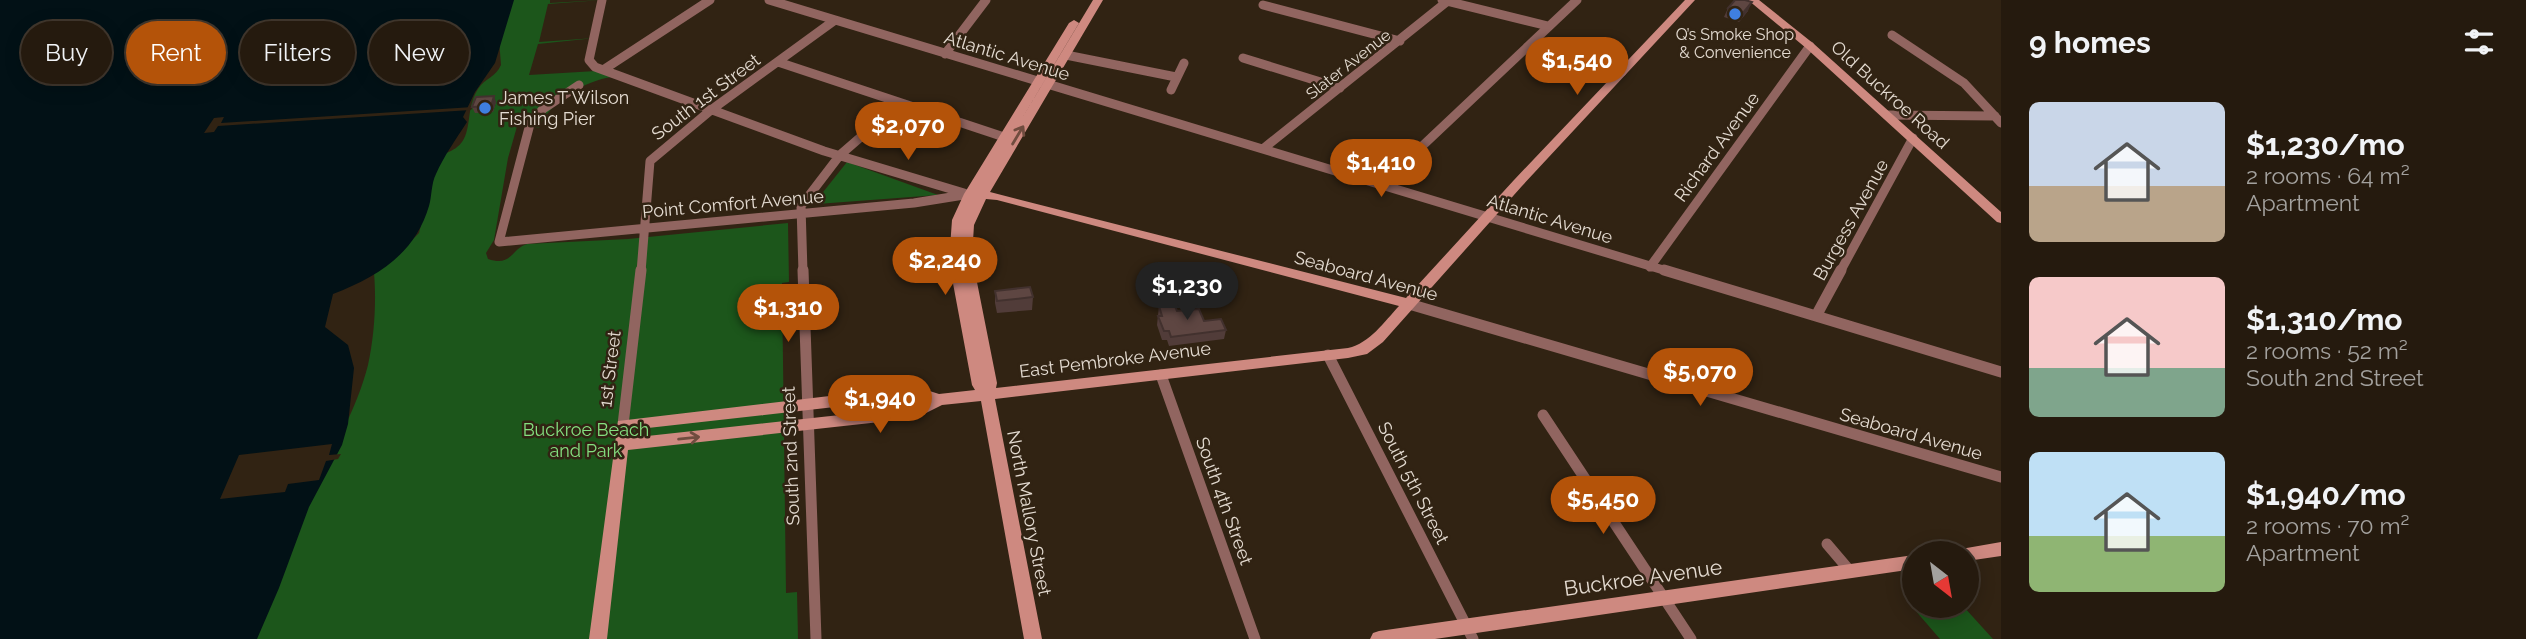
<!DOCTYPE html>
<html lang="en">
<head>
<meta charset="utf-8">
<style>
  :root { --surface:#251a0e; --page:#2d2317; --text:#f1f3f6; --muted:#a3a19e; --line:#42382e; --accent:#b45309 }
  body { margin:0; font-family:Raleway,sans-serif; background:var(--page); color:var(--text); height:100vh; display:flex; flex-direction:column; font-size:26px; white-space:nowrap }
  * { box-sizing:border-box; margin:0 }
  p { font-size:23px; color:var(--muted) }
  .icon { flex:none; width:38px; height:38px; fill:none; stroke:currentColor; stroke-width:2; stroke-linecap:round; stroke-linejoin:round }
  .map { position:relative; flex:1; overflow:hidden }
  .details { display:flex; flex-direction:column; background:var(--surface); width:525px }
  .details>* { flex:none }
  .banner { position:absolute; left:21px; top:21px; width:665px; height:63px; display:flex; gap:14px }
  .needle { width:46px; rotate:149deg }
  .tools { position:absolute; left:1902px; top:541px; display:grid; gap:14px }
  .tools a { display:grid; place-items:center; width:77px; height:77px; border-radius:50%; background:var(--surface); box-shadow:0 4px 18px #0003,0 0 0 2px var(--line); font-size:35px }
  .price { position:absolute; translate:-50% -60px; padding:0 16px; border-radius:24px; background:var(--accent); color:#fff; font-size:23px; line-height:46px; filter:drop-shadow(0 2px 4px #0008) }
  .price::after { content:''; position:absolute; left:50%; top:42px; width:21px; height:16px; margin-left:-10px; background:inherit; clip-path:polygon(0 0,100% 0,50% 100%) }
  .price.active { background:#222; color:#fff }
  ul { padding:0; list-style:none }
  li { display:flex; align-items:center; gap:21px; height:175px; padding:0 28px }
  li span { display:grid; place-items:center; flex:none; width:196px; height:140px; border-radius:10px; color:#555 }
  li>.icon { margin-inline-start:auto }
  span .icon { width:84px; height:84px; fill:#fffc; stroke-width:1 }
  li b { font-size:30px }
  h2 { display:flex; justify-content:space-between; align-items:center; height:84px; padding:0 28px; font-size:30px }
  .chip { padding:0 24px; border-radius:32px; background:var(--surface); box-shadow:0 4px 18px #0003,0 0 0 2px var(--line); font-size:24px; line-height:63px }
  .chip.active { background:var(--accent); color:#fff }
  main { display:flex; flex:1; min-height:0 }
  .map>svg:first-child { display:block }
  .green { fill:#1c561b }
  .water { fill:#021116 }
  .pier { fill:#312313 }
  .lines { fill:none; stroke-linecap:round; stroke-linejoin:round }
  .street-far1 { stroke:#916560; stroke-width:9 }
  .street { stroke:#916560; stroke-width:11 }
  .secondary { fill:#ce8980; fill-rule:evenodd }
  .wall { fill:#513c39 }
  .shaded-wall { fill:#42312e }
  .building { fill:#5e4642; stroke:#42312e; stroke-width:2 }
  .oneway { stroke:#704c3f }
  .shop-dot { fill:#3f7fe0; stroke:#312313; stroke-width:2.5 }
  .labels { text-anchor:middle; stroke-width:5; stroke-linejoin:round; paint-order:stroke }
  .far-poi-label { font-size:16px; fill:#e4dbd1; stroke:#312313 }
  .far-street-label { font-size:16px; fill:#e4dbd1; stroke:#312313 }
  .street-label { font-size:18px; fill:#e4dbd1; stroke:#312313 }
  .poi-label { font-size:18px; fill:#e4dbd1; stroke:#312313; text-anchor:start }
  .park-label { font-size:18px; fill:#84df7f; stroke:#312313 }
  .near-street-label { font-size:21px; fill:#e4dbd1; stroke:#312313 }
</style>
</head>
<body>
<main>
<div class="map">
<svg width="2001" height="639" viewBox="0 0 2001 639">
  <rect width="100%" height="100%" fill="#312313"/>
  <path class="green" d="M496,0H550V3L602,0L548,4L539,42L595,38L538,44L529,75L596,71L612,77C586,80 548,103 539,128L518,123L508,158L494,240L486,253L488,259C512,267 511,249 527,244L628,239L788,223L789,282L782,283L786,593L797,592L798,639H233C260,588 287,538 313,487C334,448 357,408 368,365C375,333 377,295 373,263L410,242L419,233L438,155C480,147 461,115 478,89C485,78 496,77 501,65Z
    M847,162L938,195L817,204L816,201Z
    M1914,601V606H1963L1993,639H1940L1908,602Z"/>
  <path class="water" d="M0,0H514L495,63L475,92L463,117L467,122C456,139 444,156 436,174C431,184 432,196 429,206C415,254 377,277 333,294L325,327L348,345L354,368L348,424L342,445L309,507L279,588L257,639H0Z"/>
  <path class="pier" d="M473,107L471,110L218,126L214,132L204,133L214,118L224,117L221,123Z
    M332,444L329,455L341,454L338,459L326,461L319,480L288,484L285,492L220,499L239,455Z"/>
  <g class="lines">
    <path class="street-far1" d="M602,0L589,60L595,67L824,151L964,193
      M769,0L1670,272
      M1442,0L1548,26
      M1263,5L1400,41
      M1892,35L1964,83L2001,123
      M1527,47L1622,72
      M945,54L986,0
      M1066,55L1176,77
      M1243,58L1340,88
      M778,62L1004,137
      M603,70L710,0
      M579,85L543,109L530,124L499,242L914,203L970,194
      M1171,90L1184,63
      M1887,115L1995,116
      M1264,148L1449,0
      M1382,184L1577,0
      M1650,267L1810,46
      M641,272L650,161L711,110L835,20
      M803,272L801,206L840,155L900,103
      M1840,272L1913,138"/>
    <path class="street" d="M803,270L816,639
      M1664,270L2001,372
      M1409,304L2001,477
      M1816,316L1841,270
      M1328,355L1473,639
      M1161,375L1255,639
      M1543,415L1691,639
      M623,425L641,270
      M1827,544L1850,571"/>
    <path class="secondary" d="M1093,0H1103L990,192L1406,298L1514,180L1685,0H1695L1522,186L1383,342L1367,354L1348,358L995,399L1042,639H1024L981,401L942,405L916,418L628,450L607,639H589L618,421L914,386L939,394L975,390L972,385L949,262L952,220L964,194L1069,23L1074,20L1079,23L985,180ZM986,199L997,200L1399,306C1384,322 1370,343 1348,348L996,388L997,383L972,257L974,225ZM914,398L924,401L913,407L629,438L630,430Z
      M1748,0H1759L1814,44L2001,212V223L1997,222L1806,48Z
      M2001,542V556L1967,561V553H1959L1961,549Z
      M1914,555V569L1435,639H1370L1373,633L1379,631Z"/>
  </g>
  <path class="wall" d="M1728,8L1748,11L1739,22L1724,17Z
    M496,102L493,112L475,113L472,107Z
    M995,291L1033,297L1032,310L997,313L995,303Z
    M1159,306L1177,311L1226,330L1224,339L1169,346L1167,340H1162L1157,325Z"/>
  <path class="shaded-wall" d="M1752,2L1748,11L1739,22L1743,13Z
    M494,96L496,102L493,112L491,106Z"/>
  <path class="building" d="M1735,0H1745L1752,2L1743,13L1728,8Z
    M494,96L491,106L472,107L476,97Z
    M1030,287L1033,297L997,301L995,291Z
    M1174,304L1177,311L1199,309L1204,321L1221,319L1226,330L1171,337L1169,331H1164L1158,316H1162L1159,306Z"/>
  <defs><path id="oneway-shaft" d="M-6 0H5M1.5-3L5.5 0L1.5 3" fill="none" stroke-width="1.6" stroke-linecap="round" stroke-linejoin="round" transform="scale(1.75)"/></defs>
  <g class="oneway">
    <use href="#oneway-shaft" transform="translate(1018 135) rotate(-59)"/>
    <use href="#oneway-shaft" transform="translate(689 438) rotate(-6)"/>
  </g>
  <g class="shop-dot">
    <circle cx="1735" cy="14" r="7"/>
    <circle cx="485" cy="108" r="7"/>
  </g>
  <g class="labels">
    <g class="far-poi-label">
      <text x="1735" y="40">Q’s Smoke Shop<tspan x="1735" dy="18">&amp; Convenience</tspan></text>
    </g>
    <g class="far-street-label">
      <text transform="translate(1348 64) rotate(-38)" y="6">Slater Avenue</text>
    </g>
    <g class="street-label">
      <text transform="translate(1007 56) rotate(17)" y="6">Atlantic Avenue</text>
      <text transform="translate(1890 95) rotate(42)" y="6">Old Buckroe Road</text>
      <text transform="translate(706 97) rotate(-37)" y="6">South 1st Street</text>
      <text transform="translate(1717 147) rotate(-54)" y="6">Richard Avenue</text>
      <text transform="translate(733 204) rotate(-5)" y="6">Point Comfort Avenue</text>
      <text transform="translate(1550 219) rotate(17)" y="6">Atlantic Avenue</text>
      <text transform="translate(1851 220) rotate(-61)" y="6">Burgess Avenue</text>
      <text transform="translate(1366 276) rotate(15)" y="6">Seaboard Avenue</text>
      <text transform="translate(1115 360) rotate(-7)" y="6">East Pembroke Avenue</text>
      <text transform="translate(610 369) rotate(-83)" y="6">1st Street</text>
      <text transform="translate(1911 434) rotate(16)" y="6">Seaboard Avenue</text>
      <text transform="translate(791 456) rotate(-92)" y="6">South 2nd Street</text>
      <text transform="translate(1413 483) rotate(63)" y="6">South 5th Street</text>
      <text transform="translate(1224 501) rotate(70)" y="6">South 4th Street</text>
      <text transform="translate(1029 513) rotate(79)" y="6">North Mallory Street</text>
    </g>
    <g class="poi-label">
      <text x="499" y="104">James T Wilson<tspan x="499" dy="21">Fishing Pier</tspan></text>
    </g>
    <g class="park-label">
      <text x="586" y="436">Buckroe Beach<tspan x="586" dy="21">and Park</tspan></text>
    </g>
    <g class="near-street-label">
      <text transform="translate(1643 578) rotate(-8)" y="7">Buckroe Avenue</text>
    </g>
  </g>
</svg>
<div class="tools">
<a><svg class="needle" viewBox="-14 -14 28 28"><path d="M0-13l5 13h-10z" fill="#e53935"/><path d="M0 13l5-13h-10z" fill="#a3a19e"/></svg></a>
</div>
<b class="price" style="left:1577px;top:97px">$1,540</b>
<b class="price" style="left:908px;top:162px">$2,070</b>
<b class="price" style="left:1381px;top:199px">$1,410</b>
<b class="price" style="left:945px;top:297px">$2,240</b>
<b class="price active" style="left:1187px;top:322px">$1,230</b>
<b class="price" style="left:788px;top:344px">$1,310</b>
<b class="price" style="left:1700px;top:408px">$5,070</b>
<b class="price" style="left:880px;top:435px">$1,940</b>
<b class="price" style="left:1603px;top:536px">$5,450</b>
<div class="banner">
<a class="chip">Buy</a>
<a class="chip active">Rent</a>
<a class="chip">Filters</a>
<a class="chip">New</a>
</div>
</div>
<section class="details">
<h2>9 homes<svg class="icon" aria-label="filters" viewBox="0 0 24 24"><path d="M4 7h16M4 17h16"/><circle cx="9" cy="7" r="2"/><circle cx="15" cy="17" r="2"/></svg></h2>
<ul>
<li><span style="background:linear-gradient(#c9d6e8 60%,#b9a48a 0)"><svg class="icon" aria-label="home" viewBox="0 0 24 24"><path d="M3 11l9-7 9 7M6 9v11h12V9"/></svg></span><div><b>$1,230/mo</b><p>2 rooms · 64 m²</p><p>Apartment</p></div></li>
<li><span style="background:linear-gradient(#f6c9c9 65%,#7fa58c 0)"><svg class="icon" aria-label="home" viewBox="0 0 24 24"><path d="M3 11l9-7 9 7M6 9v11h12V9"/></svg></span><div><b>$1,310/mo</b><p>2 rooms · 52 m²</p><p>South 2nd Street</p></div></li>
<li><span style="background:linear-gradient(#bfe0f5 60%,#8fb573 0)"><svg class="icon" aria-label="home" viewBox="0 0 24 24"><path d="M3 11l9-7 9 7M6 9v11h12V9"/></svg></span><div><b>$1,940/mo</b><p>2 rooms · 70 m²</p><p>Apartment</p></div></li>
</ul>
</section>
</main>
</body>
</html>
